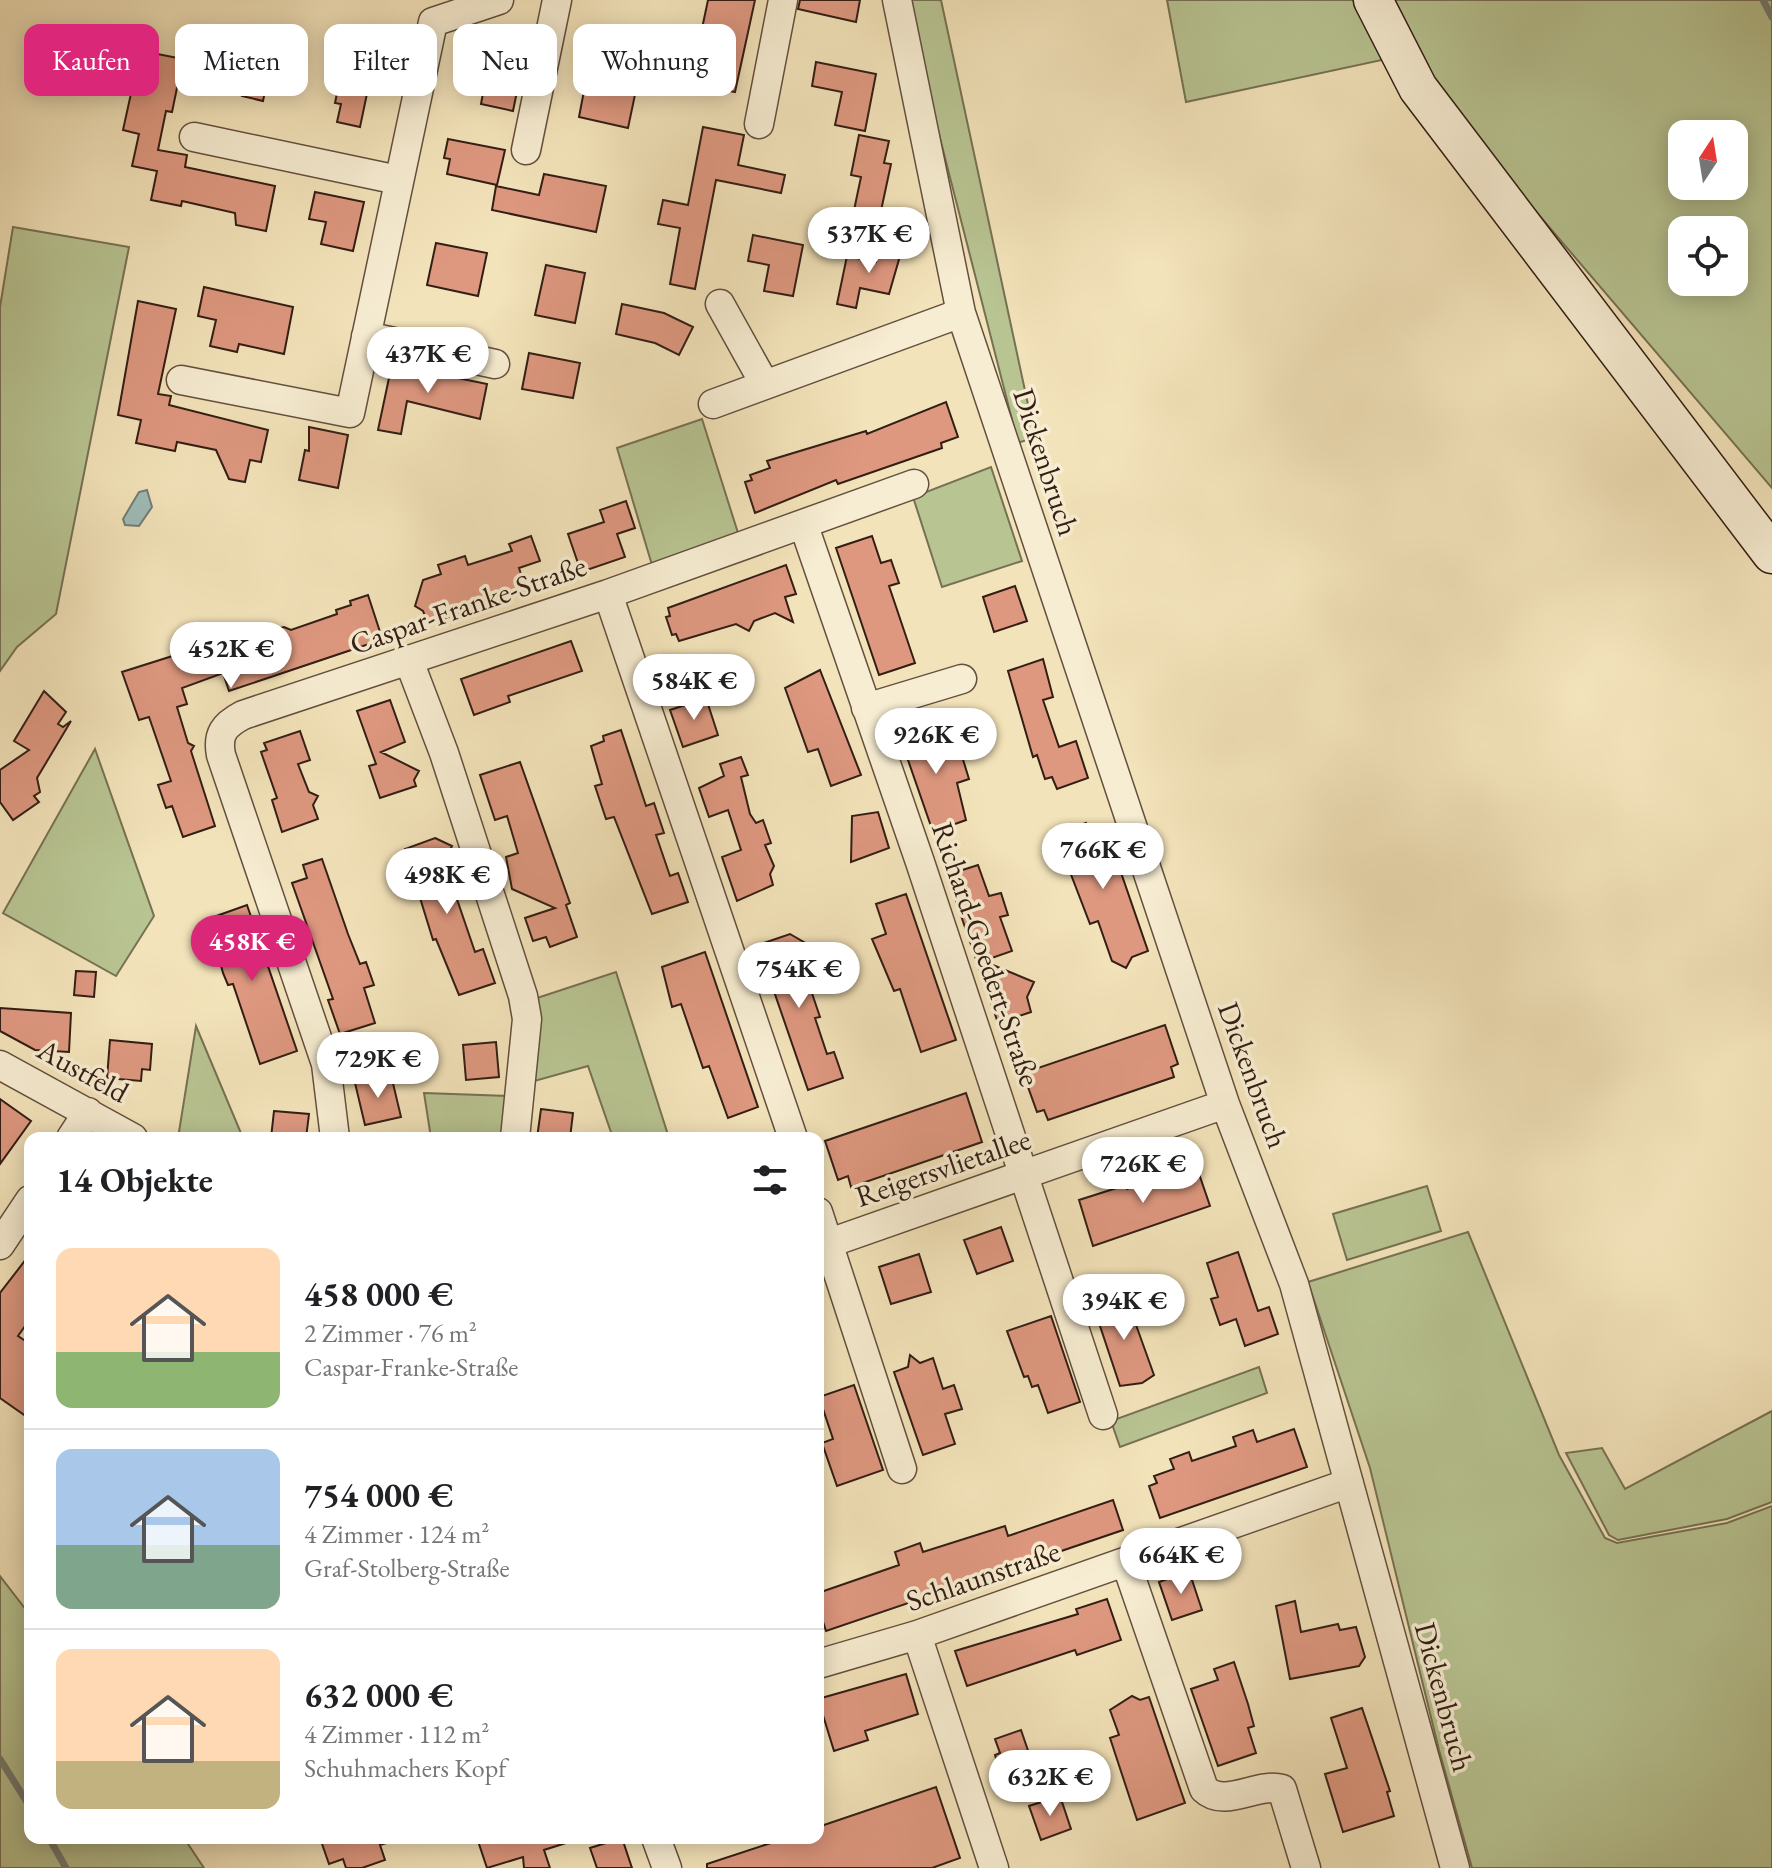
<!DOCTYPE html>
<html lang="de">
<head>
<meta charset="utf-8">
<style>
  :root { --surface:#fff; --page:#f2f2f2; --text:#202124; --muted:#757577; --line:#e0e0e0; --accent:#db2777 }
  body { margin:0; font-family:"EB Garamond",serif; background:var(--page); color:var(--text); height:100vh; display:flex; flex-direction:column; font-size:30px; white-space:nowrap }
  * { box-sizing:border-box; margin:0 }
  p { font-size:26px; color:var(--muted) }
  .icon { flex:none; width:44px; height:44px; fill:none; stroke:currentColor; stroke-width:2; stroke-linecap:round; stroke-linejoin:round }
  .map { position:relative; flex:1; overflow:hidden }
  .side { position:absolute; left:24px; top:1132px; width:800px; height:712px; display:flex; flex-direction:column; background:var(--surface); border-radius:16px; box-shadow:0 4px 20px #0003 }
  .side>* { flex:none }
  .guide { position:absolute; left:24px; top:24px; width:800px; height:72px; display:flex; gap:16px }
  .needle { width:52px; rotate:12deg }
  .buttons { position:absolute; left:1668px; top:120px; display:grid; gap:16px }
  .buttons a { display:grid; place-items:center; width:80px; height:80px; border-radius:16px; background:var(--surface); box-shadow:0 4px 20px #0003; font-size:40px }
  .price { position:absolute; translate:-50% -68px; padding:0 18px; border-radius:28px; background:#fff; color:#222; font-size:26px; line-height:52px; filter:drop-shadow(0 2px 4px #0008) }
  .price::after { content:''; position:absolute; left:50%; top:48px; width:24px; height:18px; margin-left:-12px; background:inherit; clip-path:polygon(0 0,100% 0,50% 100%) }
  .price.active { background:var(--accent); color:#fff }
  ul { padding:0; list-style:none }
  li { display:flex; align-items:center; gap:24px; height:200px; padding:0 32px }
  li+li { border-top:2px solid var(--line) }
  li span { display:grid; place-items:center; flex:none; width:224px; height:160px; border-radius:16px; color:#555 }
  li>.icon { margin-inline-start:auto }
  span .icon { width:96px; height:96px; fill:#fffc; stroke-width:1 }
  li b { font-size:34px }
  h2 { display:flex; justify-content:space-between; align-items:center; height:96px; padding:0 32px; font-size:34px }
  .pill { padding:0 28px; border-radius:16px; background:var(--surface); box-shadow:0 4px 20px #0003; font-size:28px; line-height:72px }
  .pill.active { background:var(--accent); color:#fff }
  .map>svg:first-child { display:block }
  .green { fill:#b8c492; stroke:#767153; stroke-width:2; fill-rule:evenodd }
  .water { fill:#9ebdb8; stroke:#737d76; stroke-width:2 }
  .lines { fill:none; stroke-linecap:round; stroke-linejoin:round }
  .stream { stroke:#737d76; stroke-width:7 }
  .building { fill:#de9880; stroke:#331e14; stroke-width:2 }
  .street-casing { stroke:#634f3e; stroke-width:31 }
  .secondary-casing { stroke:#331e14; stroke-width:41 }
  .street { stroke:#f7edd2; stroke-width:28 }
  .secondary { stroke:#f7edd2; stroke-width:38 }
  .labels { text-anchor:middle; stroke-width:7; stroke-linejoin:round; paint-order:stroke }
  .street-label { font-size:30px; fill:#331e14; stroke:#f7edd2 }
</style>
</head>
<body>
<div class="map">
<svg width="1772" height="1868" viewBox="0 0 1772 1868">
  <rect width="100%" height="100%" fill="#f3e3ba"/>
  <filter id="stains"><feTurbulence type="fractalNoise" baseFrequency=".0025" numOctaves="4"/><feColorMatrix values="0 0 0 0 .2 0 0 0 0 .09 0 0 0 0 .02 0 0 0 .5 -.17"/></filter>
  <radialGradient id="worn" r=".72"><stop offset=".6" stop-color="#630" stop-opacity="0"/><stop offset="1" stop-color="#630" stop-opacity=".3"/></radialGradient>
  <path class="green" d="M910,0H941L1035,437L1018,443L921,64Z
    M1167,0H1772V488L1521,194L1414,53L1186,102ZM1682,134H1734V186H1682ZM1682,230H1734V282H1682Z
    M13,227L129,247L56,614L17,647L0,671V307Z
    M702,419L738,533L652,565L617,448Z
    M991,467L1022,561L942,587L913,497Z
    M95,749L154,916L116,976L3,913Z
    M616,972L669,1138H613L588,1066L531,1082L537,998Z
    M196,1026L243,1138H178Z
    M424,1093L508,1096L503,1138H431Z
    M1427,1186L1441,1231L1347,1260L1333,1214Z
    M1468,1232L1559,1455L1605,1538L1617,1543L1727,1523L1772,1506V1868H1472L1439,1750L1370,1468L1308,1282Z
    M1259,1367L1267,1393L1120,1447L1111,1421Z
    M1772,1411V1502L1727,1519L1618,1540L1609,1535L1566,1453L1602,1448L1625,1489Z
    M0,1576L30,1615V1838H184L204,1868H0Z"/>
  <path class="water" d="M147,490L152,507L139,526L125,525L123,519L139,492Z"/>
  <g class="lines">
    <path class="stream" d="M1763,0L1772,17
      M0,1759L30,1807
      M49,1838L66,1868"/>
  </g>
  <path class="building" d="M708,0H755L735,92L698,85L709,40L700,38Z
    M800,0H860L856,22L798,9Z
    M227,34L275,43L263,101L242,96L248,69L221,63Z
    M132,49L183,59L172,112L166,111L158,150L187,155L185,167L275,186L266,231L236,225L235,213L182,201L181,206L151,200L157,171L132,166L139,134L123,130L132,89Z
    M490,55L523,62L513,111L481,104Z
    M344,59L373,65L360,127L337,122L341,104L335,103Z
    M816,62L876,74L865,131L835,125L842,92L812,86Z
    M587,75L637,85L628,128L579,117Z
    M703,127L744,135L738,165L785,175L781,193L716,180L695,289L670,284L680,228L658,224L663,200L688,205Z
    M859,135L889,141L884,163L891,164L879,220L853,215L861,177L851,175Z
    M448,139L505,150L497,185L447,174L450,159L444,158Z
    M544,174L606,186L596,232L492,210L496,186L539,195Z
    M315,192L364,202L353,251L321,244L326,222L309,219Z
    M753,235L803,245L793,296L764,291L769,265L748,261Z
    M436,243L487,253L478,296L427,285Z
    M879,244L902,249L889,294L860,288L856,308L837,304L847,256L876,262Z
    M546,265L585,273L575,323L535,315Z
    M204,287L293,307L284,354L239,344L237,352L210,346L216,320L198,316Z
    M138,301L176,309L158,394L171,396L169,405L268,430L261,462L250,460L245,482L229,479L216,450L177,442L175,451L136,443L141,420L118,415Z
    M622,304L664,313L693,327L679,355L655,343L616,334Z
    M529,353L580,363L573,398L522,389Z
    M393,359L415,364L414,369L487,384L480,419L407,401L401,434L378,430Z
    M946,402L958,437L941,443L942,448L838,484L836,480L755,513L745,482L752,480L750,475L770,468L767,461L866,431L867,434Z
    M309,427L348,435L338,488L299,480L305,450L309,451Z
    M626,501L635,528L617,534L625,557L581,572L568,534L604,522L600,510Z
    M531,536L540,561L519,568L526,590L428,624L423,611L415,606L423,580L441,574L438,565L465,556L468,565L512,551L509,544Z
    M872,536L881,563L891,560L899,583L889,586L915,663L879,675L836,548Z
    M786,565L796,594L785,597L793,622L775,613L754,621L749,631L736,624L679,641L676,634L672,635L666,617L670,616L668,608Z
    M1015,586L1027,621L994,632L983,597Z
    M368,595L381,635L371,639L372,643L229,691L223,673L182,688L187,704L177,707L188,743L194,746L191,751L215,826L183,837L172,806L166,808L158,785L171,781L149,717L139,720L122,672L242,634L246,646L273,637L276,629L284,627L291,630L337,614L336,610L351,605L350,601Z
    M571,641L582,671L508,696L510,702L474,715L461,679Z
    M1043,659L1053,697L1043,700L1059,747L1076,741L1088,778L1057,789L1052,777L1045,779L1037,755L1033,757L1008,671Z
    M820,670L861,775L831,786L818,749L808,752L785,688Z
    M44,691L66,712L58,724L63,727L71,721L37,778L40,792L34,796L39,802L13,820L0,802V770L29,750L14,741Z
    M706,698L718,735L683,747L670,710Z
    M390,700L405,742L381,752L419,771L414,780L416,786L380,798L369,766L376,764L357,711Z
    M919,719L929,727L937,725L948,757L961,753L969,779L957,783L966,820L933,832L900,737L917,731Z
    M621,730L646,806L654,803L664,833L656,835L670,876L678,873L688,902L652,914L614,817L606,819L595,786L602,784L591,746L604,741L603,736Z
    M300,731L310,760L298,764L309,792L318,796L313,805L318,819L282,832L272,800L277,798L261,752L267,750L264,743Z
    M741,757L748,775L741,777L750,814L756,823L763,820L771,843L765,845L774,866L770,874L773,885L737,901L722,857L741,850L728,810L709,817L699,788L724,776L720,764Z
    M520,762L570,903L566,905L577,937L550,947L546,937L533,941L525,918L555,908L512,889L506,857L518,853L507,816L495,820L480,775Z
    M878,812L889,848L851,862L852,816Z
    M1086,823L1091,837L1107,832L1148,951L1132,957L1126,968L1112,961L1098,921L1090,924L1055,833Z
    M435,838L452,846L447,857L451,869L447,870L475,952L483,949L495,983L459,995L436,939L433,940L405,849Z
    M322,859L348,934L360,964L366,962L374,985L364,988L375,1023L340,1034L328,1000L333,999L292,883L307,878L303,865Z
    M978,865L989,896L1001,893L1008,915L1000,917L1012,951L983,961L1034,982L1027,997L1031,1012L998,1023L947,875Z
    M906,894L956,1040L921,1052L900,989L894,991L872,939L886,934L876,904Z
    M247,905L297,1051L260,1064L233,984L228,985L223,973L208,919Z
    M790,934L807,944L800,958L820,1017L815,1018L827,1054L834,1052L843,1078L808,1090L758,945Z
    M705,952L758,1107L728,1118L709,1066L703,1068L681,1004L672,1007L662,967Z
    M76,971L96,972L94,997L74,995Z
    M0,1008L71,1013L69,1052L35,1050L0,1031Z
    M1165,1025L1178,1064L1171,1067L1174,1077L1048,1120L1044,1110L1037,1112L1023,1073Z
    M110,1040L152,1044L150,1070L142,1069L141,1081L107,1078Z
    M496,1042L499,1077L466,1080L463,1045Z
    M391,1075L401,1117L365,1125L355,1083Z
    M966,1093L982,1142L851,1187L848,1176L838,1180L825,1141Z
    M0,1099L31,1121L0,1164Z
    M541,1109L573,1113L570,1138H537Z
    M274,1111L309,1114L306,1138H271Z
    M1196,1165L1210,1206L1093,1246L1079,1200L1126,1185L1127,1189Z
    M1001,1227L1013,1261L977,1274L964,1240Z
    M1238,1252L1258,1311L1269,1307L1278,1334L1245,1346L1236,1319L1220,1325L1211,1299L1218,1297L1207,1263Z
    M30,1254V1319L18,1336L30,1344V1419L0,1398V1293Z
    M919,1254L931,1292L891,1304L879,1267Z
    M1126,1297L1154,1375L1142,1383L1120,1386L1094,1308L1112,1299Z
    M1051,1316L1080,1402L1048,1413L1038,1385L1032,1387L1028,1376L1024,1377L1007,1331Z
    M910,1355L920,1363L933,1358L943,1389L954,1385L962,1409L945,1414L955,1444L923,1455L894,1372L908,1367Z
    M854,1385L883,1470L837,1486L822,1443L833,1439L819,1397Z
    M1294,1429L1307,1467L1160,1518L1149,1486L1157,1483L1154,1476L1174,1469L1170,1459L1189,1452L1192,1461L1236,1446L1233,1437L1253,1430L1257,1442Z
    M1113,1500L1123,1530L826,1631L818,1606V1593L899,1565L895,1552L920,1543L923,1552L1005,1526L1008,1536Z
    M1189,1571L1202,1610L1172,1620L1159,1582Z
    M1107,1599L1121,1640L1077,1655L1075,1650L967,1686L955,1651L1078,1614L1076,1609Z
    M1295,1601L1301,1632L1338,1624L1340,1630L1356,1627L1365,1657L1359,1666L1290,1679L1276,1606Z
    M1234,1662L1248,1704L1254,1726L1248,1728L1256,1753L1218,1766L1191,1689L1218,1680L1214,1669Z
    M906,1674L918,1714L865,1731L868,1740L834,1751L818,1699Z
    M1132,1696L1140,1700L1149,1697L1185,1803L1137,1820L1110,1738L1119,1735L1110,1710Z
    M1362,1708L1390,1791L1387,1792L1394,1816L1343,1832L1325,1774L1347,1768L1331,1718Z
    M1021,1730L1037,1777L1006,1788L995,1755L1000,1753L995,1739Z
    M936,1787L960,1858L932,1868H707V1864L786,1838H818V1827Z
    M1060,1796L1071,1829L1041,1840L1029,1806Z
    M320,1838H393V1841L380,1845L385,1860L362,1868H346L343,1859L329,1864Z
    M477,1838H568L569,1842L544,1850L550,1868H524L523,1857L487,1868Z
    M622,1838L632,1868H597L590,1848Z"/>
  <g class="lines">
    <defs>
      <path id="street" d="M897,0L961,313L1225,1104L1294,1284L1455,1868
        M759,124L783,0
        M194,137L398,180
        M526,150L557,0
        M720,304L764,383
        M366,336L495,364
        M181,380L350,413L433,22L499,0
        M713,404L961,313
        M804,526L920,862L1103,1415
        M608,594L793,1138
        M409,661L444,753L523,996L527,1019L515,1138
        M866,708L962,679
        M0,1065L133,1138
        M71,1138L88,1112
        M335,1138L326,1064L221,755C217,734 224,725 243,715L608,594L914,484
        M818,1212L902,1469
        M0,1245L30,1200
        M818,1247L1225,1104
        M1126,1563L1204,1789C1225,1809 1257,1782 1282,1789L1306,1868
        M917,1635L994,1868
        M818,1664L917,1635L1349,1483
        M656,1838L667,1868"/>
      <path id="secondary" d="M1373,0L1418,88L1772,554"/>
    </defs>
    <use href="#street" class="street-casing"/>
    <use href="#secondary" class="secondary-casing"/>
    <use href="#street" class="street"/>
    <use href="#secondary" class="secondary"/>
  </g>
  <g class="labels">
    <g class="street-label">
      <text transform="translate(1046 462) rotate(72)" y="10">Dickenbruch</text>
      <text transform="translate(468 605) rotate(-19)" y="10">Caspar-Franke-Straße</text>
      <text transform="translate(986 954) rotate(71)" y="10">Richard-Goedert-Straße</text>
      <text transform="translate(83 1071) rotate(29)" y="10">Austfeld</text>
      <text transform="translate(1253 1075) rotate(70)" y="10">Dickenbruch</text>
      <text transform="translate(943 1168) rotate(-19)" y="10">Reigersvlietallee</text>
      <text transform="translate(983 1576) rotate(-19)" y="10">Schlaunstraße</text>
      <text transform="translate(1444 1697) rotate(75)" y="10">Dickenbruch</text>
    </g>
  </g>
  <rect width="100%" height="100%" filter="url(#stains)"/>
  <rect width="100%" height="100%" fill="url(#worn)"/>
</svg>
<div class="buttons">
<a><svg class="needle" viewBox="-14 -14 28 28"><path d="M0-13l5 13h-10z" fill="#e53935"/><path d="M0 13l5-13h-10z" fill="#757577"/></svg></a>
<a><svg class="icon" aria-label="locate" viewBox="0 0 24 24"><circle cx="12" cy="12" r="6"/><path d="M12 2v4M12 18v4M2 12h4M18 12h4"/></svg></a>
</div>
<b class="price" style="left:869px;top:275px">537K €</b>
<b class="price" style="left:428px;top:395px">437K €</b>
<b class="price" style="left:231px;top:690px">452K €</b>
<b class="price" style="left:694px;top:722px">584K €</b>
<b class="price" style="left:936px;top:776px">926K €</b>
<b class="price" style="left:1103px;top:891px">766K €</b>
<b class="price" style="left:447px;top:916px">498K €</b>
<b class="price active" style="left:252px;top:983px">458K €</b>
<b class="price" style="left:799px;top:1010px">754K €</b>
<b class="price" style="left:378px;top:1100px">729K €</b>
<b class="price" style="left:1143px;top:1205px">726K €</b>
<b class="price" style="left:1124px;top:1342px">394K €</b>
<b class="price" style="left:1181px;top:1596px">664K €</b>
<b class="price" style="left:1050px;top:1818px">632K €</b>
<div class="guide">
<a class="pill active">Kaufen</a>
<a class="pill">Mieten</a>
<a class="pill">Filter</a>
<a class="pill">Neu</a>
<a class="pill">Wohnung</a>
</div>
<section class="side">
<h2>14 Objekte<svg class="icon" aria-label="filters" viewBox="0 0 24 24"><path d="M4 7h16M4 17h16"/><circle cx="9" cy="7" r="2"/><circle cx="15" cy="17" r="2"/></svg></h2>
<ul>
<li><span style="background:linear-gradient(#ffd9b3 65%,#8fb573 0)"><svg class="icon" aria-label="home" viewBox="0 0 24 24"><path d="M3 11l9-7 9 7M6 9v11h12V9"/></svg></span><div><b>458 000 €</b><p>2 Zimmer · 76 m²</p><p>Caspar-Franke-Straße</p></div></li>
<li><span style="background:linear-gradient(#a9c7e8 60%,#7fa58c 0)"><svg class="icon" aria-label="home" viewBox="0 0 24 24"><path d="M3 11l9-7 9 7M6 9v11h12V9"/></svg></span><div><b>754 000 €</b><p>4 Zimmer · 124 m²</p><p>Graf-Stolberg-Straße</p></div></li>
<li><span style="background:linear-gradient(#ffd9b3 70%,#c2b280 0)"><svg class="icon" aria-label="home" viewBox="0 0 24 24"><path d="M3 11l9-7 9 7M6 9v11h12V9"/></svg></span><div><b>632 000 €</b><p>4 Zimmer · 112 m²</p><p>Schuhmachers Kopf</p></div></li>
</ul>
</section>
</div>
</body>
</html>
